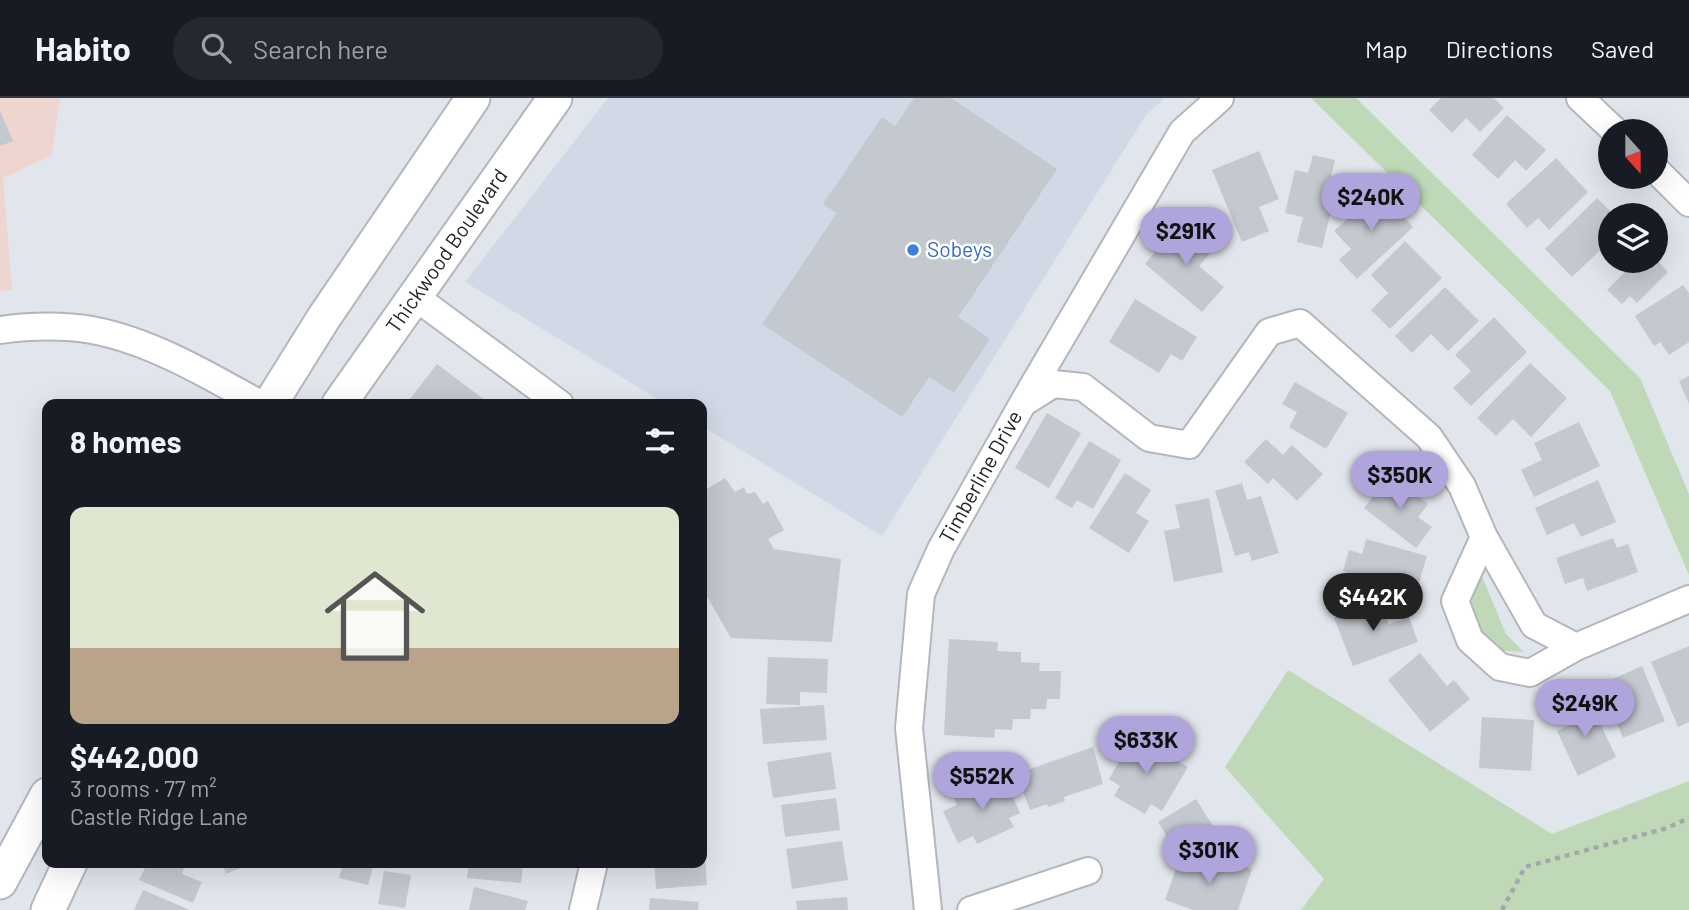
<!DOCTYPE html>
<html lang="en">
<head>
<meta charset="utf-8">
<style>
  :root { --surface:#171b24; --page:#242831; --text:#f1f3f6; --muted:#9ea1a6; --line:#363941; --accent:#b0a4dc }
  body { margin:0; font-family:Barlow,sans-serif; background:var(--page); color:var(--text); height:100vh; display:flex; flex-direction:column; font-size:26px; white-space:nowrap }
  * { box-sizing:border-box; margin:0 }
  p { font-size:23px; color:var(--muted) }
  .icon { flex:none; width:38px; height:38px; fill:none; stroke:currentColor; stroke-width:2; stroke-linecap:round; stroke-linejoin:round }
  .map { position:relative; flex:1; overflow:hidden }
  .drawer { position:absolute; left:42px; top:301px; width:665px; height:469px; display:flex; flex-direction:column; background:var(--surface); border-radius:14px; box-shadow:0 7px 28px #0002 }
  .drawer>* { flex:none }
  .needle { width:46px; rotate:159deg }
  .fabs { position:absolute; left:1598px; top:21px; display:grid; gap:14px }
  .fabs a { display:grid; place-items:center; width:70px; height:70px; border-radius:50%; background:var(--surface); box-shadow:0 7px 28px #0002; font-size:35px }
  .price { position:absolute; translate:-50% -60px; padding:0 16px; border-radius:24px; background:var(--accent); color:#111; font-size:23px; line-height:46px; filter:drop-shadow(0 2px 4px #0008) }
  .price::after { content:''; position:absolute; left:50%; top:42px; width:21px; height:16px; margin-left:-10px; background:inherit; clip-path:polygon(0 0,100% 0,50% 100%) }
  .price.on { background:#222; color:#fff }
  ul { padding:0; list-style:none }
  li { display:grid; align-content:center; gap:14px; height:371px; padding:0 28px }
  li span { display:grid; place-items:center; height:217px; border-radius:14px; color:#555 }
  li>.icon { margin-inline-start:auto }
  span .icon { width:126px; height:126px; fill:#fffc; stroke-width:1 }
  li b { font-size:30px }
  h2 { display:flex; justify-content:space-between; align-items:center; height:84px; padding:0 28px; font-size:30px }
  header { display:flex; align-items:center; gap:42px; box-sizing:border-box; height:98px; padding:0 35px; background:var(--surface); border-bottom:2px solid var(--line) }
  header strong { font-size:33px }
  nav { display:flex; gap:38px; margin-inline-start:auto; font-size:24px }
  .search { width:490px; height:63px; background:var(--page); display:flex; align-items:center; gap:18px; box-sizing:border-box; padding:0 24px; border-radius:38px; color:var(--muted); font-size:26px }
  .map>svg:first-child { display:block }
  .built { fill:#d1d9e6 }
  .education { fill:#efd5d0 }
  .green { fill:#bfd9b8 }
  .building { fill:#c4c8cf }
  .lines { fill:none; stroke-linecap:round; stroke-linejoin:round }
  .minor-casing { stroke:#b3b7bd; stroke-width:30 }
  .major-casing { stroke:#b3b7bd; stroke-width:37 }
  .path { stroke:#a4a8ad; stroke-width:4.5; stroke-dasharray:5 5; stroke-linecap:butt }
  .minor { stroke:#fff; stroke-width:26 }
  .major { stroke:#fff; stroke-width:33 }
  .shop-dot { fill:#3f7fe0; stroke:#fff; stroke-width:2.5 }
  .labels { text-anchor:middle; stroke-width:5; stroke-linejoin:round; paint-order:stroke }
  .shop-label { font-size:21px; fill:#366cbe; stroke:#fff; text-anchor:start }
  .street-label { font-size:21px; fill:#242628; stroke:#fff }
</style>
</head>
<body>
<header>
<strong>Habito</strong>
<div class="search"><svg class="icon" aria-label="search" viewBox="0 0 24 24"><circle cx="10" cy="10" r="6"/><path d="M15 15l6 6"/></svg>Search here</div>
<nav><a>Map</a><a>Directions</a><a>Saved</a></nav>
</header>
<div class="map">
<svg width="1689" height="812" viewBox="0 0 1689 812">
  <rect width="100%" height="100%" fill="#e1e6ec"/>
  <path class="built" d="M608,0H1165L1146,17L882,438L702,328V306H666L465,184Z"/>
  <path class="education" d="M0,0H60L52,57L3,80L12,191L0,194Z"/>
  <path class="green" d="M1311,0H1356L1640,280L1689,396V477L1610,293Z
    M1481,476L1506,536L1524,554C1517,553 1507,554 1501,552C1476,542 1460,495 1481,476Z
    M1288,572L1552,736L1689,683V812H1301L1324,781L1225,669Z"/>
  <path class="building" d="M914,0H951L1057,71L958,219L990,241L954,295L929,279L902,319L762,226L837,115L823,106L882,19L895,28Z
    M1441,0H1494L1504,10L1480,34L1466,20L1452,35L1429,12Z
    M0,13L13,43L0,48Z
    M1507,17L1546,52L1526,73L1515,62L1498,81L1472,57Z
    M1259,53L1279,101L1259,109L1269,133L1242,144L1212,72Z
    M1313,57L1335,62L1331,79L1339,81L1322,150L1297,144L1303,119L1285,115L1295,72L1308,75Z
    M1556,60L1588,94L1549,132L1538,120L1527,130L1506,106Z
    M1380,92L1413,129L1357,181L1339,162L1351,151L1334,133Z
    M1597,100L1614,117H1610V143L1572,179L1545,151Z
    M1179,125L1212,153L1199,168L1224,189L1202,214L1145,166Z
    M1405,143L1442,180L1390,231L1371,212L1388,195L1371,177Z
    M1656,151L1662,158L1657,162L1668,174L1637,205L1630,198L1622,206L1607,192L1626,173L1616,163H1656Z
    M1683,187L1689,195V244L1669,257L1660,244L1654,248L1635,218Z
    M1445,189L1479,223L1448,253L1431,236L1412,255L1395,238Z
    M1135,201L1197,239L1182,263L1171,256L1159,275L1109,244Z
    M1494,219L1527,254L1471,308L1453,290L1471,273L1455,257Z
    M1530,265L1567,300L1531,339L1513,321L1496,338L1477,320Z
    M437,266L490,306H406Z
    M1689,278V306L1679,283Z
    M1295,284L1348,315L1326,351L1289,329L1297,314L1282,306Z
    M1047,315L1081,335L1049,390L1015,370Z
    M1579,324L1600,368L1534,399L1521,372L1542,362L1534,345Z
    M1266,341L1283,357L1292,347L1323,376L1297,403L1273,380L1268,386L1244,364Z
    M1089,343L1121,362L1093,411L1077,402L1072,410L1055,400Z
    M1125,375L1151,392L1136,415L1149,423L1129,455L1089,430Z
    M1389,377L1428,406L1418,419L1432,429L1416,450L1364,410Z
    M725,380L735,394L744,389L747,396L755,394L763,406L768,403L784,432L768,441L774,451L841,461L832,544L731,540L702,490V414L707,411L702,403V394Z
    M1598,382L1616,424L1581,439L1574,425L1547,437L1535,410Z
    M1242,385L1247,402L1261,398L1279,455L1252,463L1249,454L1235,458L1215,393Z
    M1209,400L1223,474L1174,484L1164,433L1180,430L1175,407Z
    M1613,440L1617,450L1628,446L1638,474L1587,493L1583,480L1565,486L1556,460Z
    M1366,441L1427,458L1418,488L1407,485L1401,503L1352,489L1355,477L1343,473L1349,452L1362,456Z
    M1380,503L1389,526L1409,519L1418,544L1353,568L1334,520Z
    M949,541L998,544L997,553L1021,554V564L1040,565L1039,573H1061L1060,601H1047L1046,611H1031L1030,621H1013L1012,632L995,631L994,640L944,637Z
    M1689,548V624L1678,629L1651,564Z
    M1420,555L1447,588L1454,582L1470,601L1430,634L1388,582Z
    M768,559L828,561L827,595L800,594V607L766,606Z
    M1642,568L1665,623L1623,640L1601,586Z
    M1589,602L1616,659L1578,678L1557,633L1570,627L1564,614Z
    M824,607L827,642L763,646L760,611Z
    M1482,619L1534,622L1531,673L1479,670Z
    M1134,638L1188,669L1162,713L1151,706L1145,716L1114,698L1120,688L1109,681Z
    M1093,649L1103,686L1064,699L1065,703L1048,709L1047,706L1030,712L1016,676Z
    M831,654L836,691L773,700L767,664Z
    M991,681L996,691L1007,686L1020,715L1009,720L1014,729L977,746L973,738L958,745L943,713L957,707L953,699Z
    M836,700L840,732L785,739L781,707Z
    M1196,701L1215,731L1177,755L1158,724Z
    M842,743L848,782L792,791L786,751Z
    M702,747H704L707,787L656,791L654,765H702Z
    M1216,759L1252,771L1238,812H1193L1165,802L1179,762L1210,773Z
    M144,765H186L182,776L202,784L193,805L139,782L145,770L143,769Z
    M222,765H241L243,769L226,776Z
    M343,765H374L368,787L339,780Z
    M469,765H523L521,785L467,780Z
    M384,773L411,777L405,810L378,806Z
    M474,789L528,803L525,812H469Z
    M143,792L190,812H134Z
    M847,799L848,812H797L796,803Z
    M650,800L699,804L698,812H649Z"/>
  <g class="lines">
    <defs>
      <path id="minor" d="M1580,0L1615,33
        M1656,72L1689,105
        M414,198L560,306
        M0,232C30,228 62,227 92,232C151,243 208,277 260,306
        M1023,305L1053,286L1083,289L1149,340L1189,347L1269,234L1300,225L1429,339L1462,388L1484,439L1534,527L1576,549L1689,501
        M1484,439L1455,503L1470,542L1500,569L1530,575L1576,549
        M583,812L594,765
        M928,812L909,630L921,496L941,451L1023,305L1182,34L1220,0
        M971,812L1088,773"/>
      <path id="major" d="M270,306L323,221L473,0
        M339,306L555,0
        M0,784L47,697
        M48,812L70,765"/>
    </defs>
    <use href="#minor" class="minor-casing"/>
    <use href="#major" class="major-casing"/>
    <path class="path" d="M1502,812L1525,769L1667,730L1689,720"/>
    <use href="#minor" class="minor"/>
    <use href="#major" class="major"/>
  </g>
  <circle class="shop-dot" cx="913" cy="152" r="7"/>
  <g class="labels">
    <g class="shop-label">
      <text x="927" y="159">Sobeys</text>
    </g>
    <g class="street-label">
      <text transform="translate(447 153) rotate(-55)" y="7">Thickwood Boulevard</text>
      <text transform="translate(981 379) rotate(-61)" y="7">Timberline Drive</text>
    </g>
  </g>
</svg>
<div class="fabs">
<a><svg class="needle" viewBox="-14 -14 28 28"><path d="M0-13l5 13h-10z" fill="#e53935"/><path d="M0 13l5-13h-10z" fill="#9ea1a6"/></svg></a>
<a><svg class="icon" aria-label="layers" viewBox="0 0 24 24"><path d="M12 4l9 5-9 5-9-5zM3 14l9 5 9-5"/></svg></a>
</div>
<b class="price" style="left:1371px;top:135px">$240K</b>
<b class="price" style="left:1186px;top:169px">$291K</b>
<b class="price" style="left:1400px;top:413px">$350K</b>
<b class="price on" style="left:1373px;top:535px">$442K</b>
<b class="price" style="left:1585px;top:641px">$249K</b>
<b class="price" style="left:1146px;top:678px">$633K</b>
<b class="price" style="left:982px;top:714px">$552K</b>
<b class="price" style="left:1209px;top:788px">$301K</b>
<section class="drawer">
<h2>8 homes<svg class="icon" aria-label="filters" viewBox="0 0 24 24"><path d="M4 7h16M4 17h16"/><circle cx="9" cy="7" r="2"/><circle cx="15" cy="17" r="2"/></svg></h2>
<ul>
<li><span style="background:linear-gradient(#dfe7d0 65%,#b9a48a 0)"><svg class="icon" aria-label="home" viewBox="0 0 24 24"><path d="M3 11l9-7 9 7M6 9v11h12V9"/></svg></span><div><b>$442,000</b><p>3 rooms · 77 m²</p><p>Castle Ridge Lane</p></div></li>
</ul>
</section>
</div>
</body>
</html>
